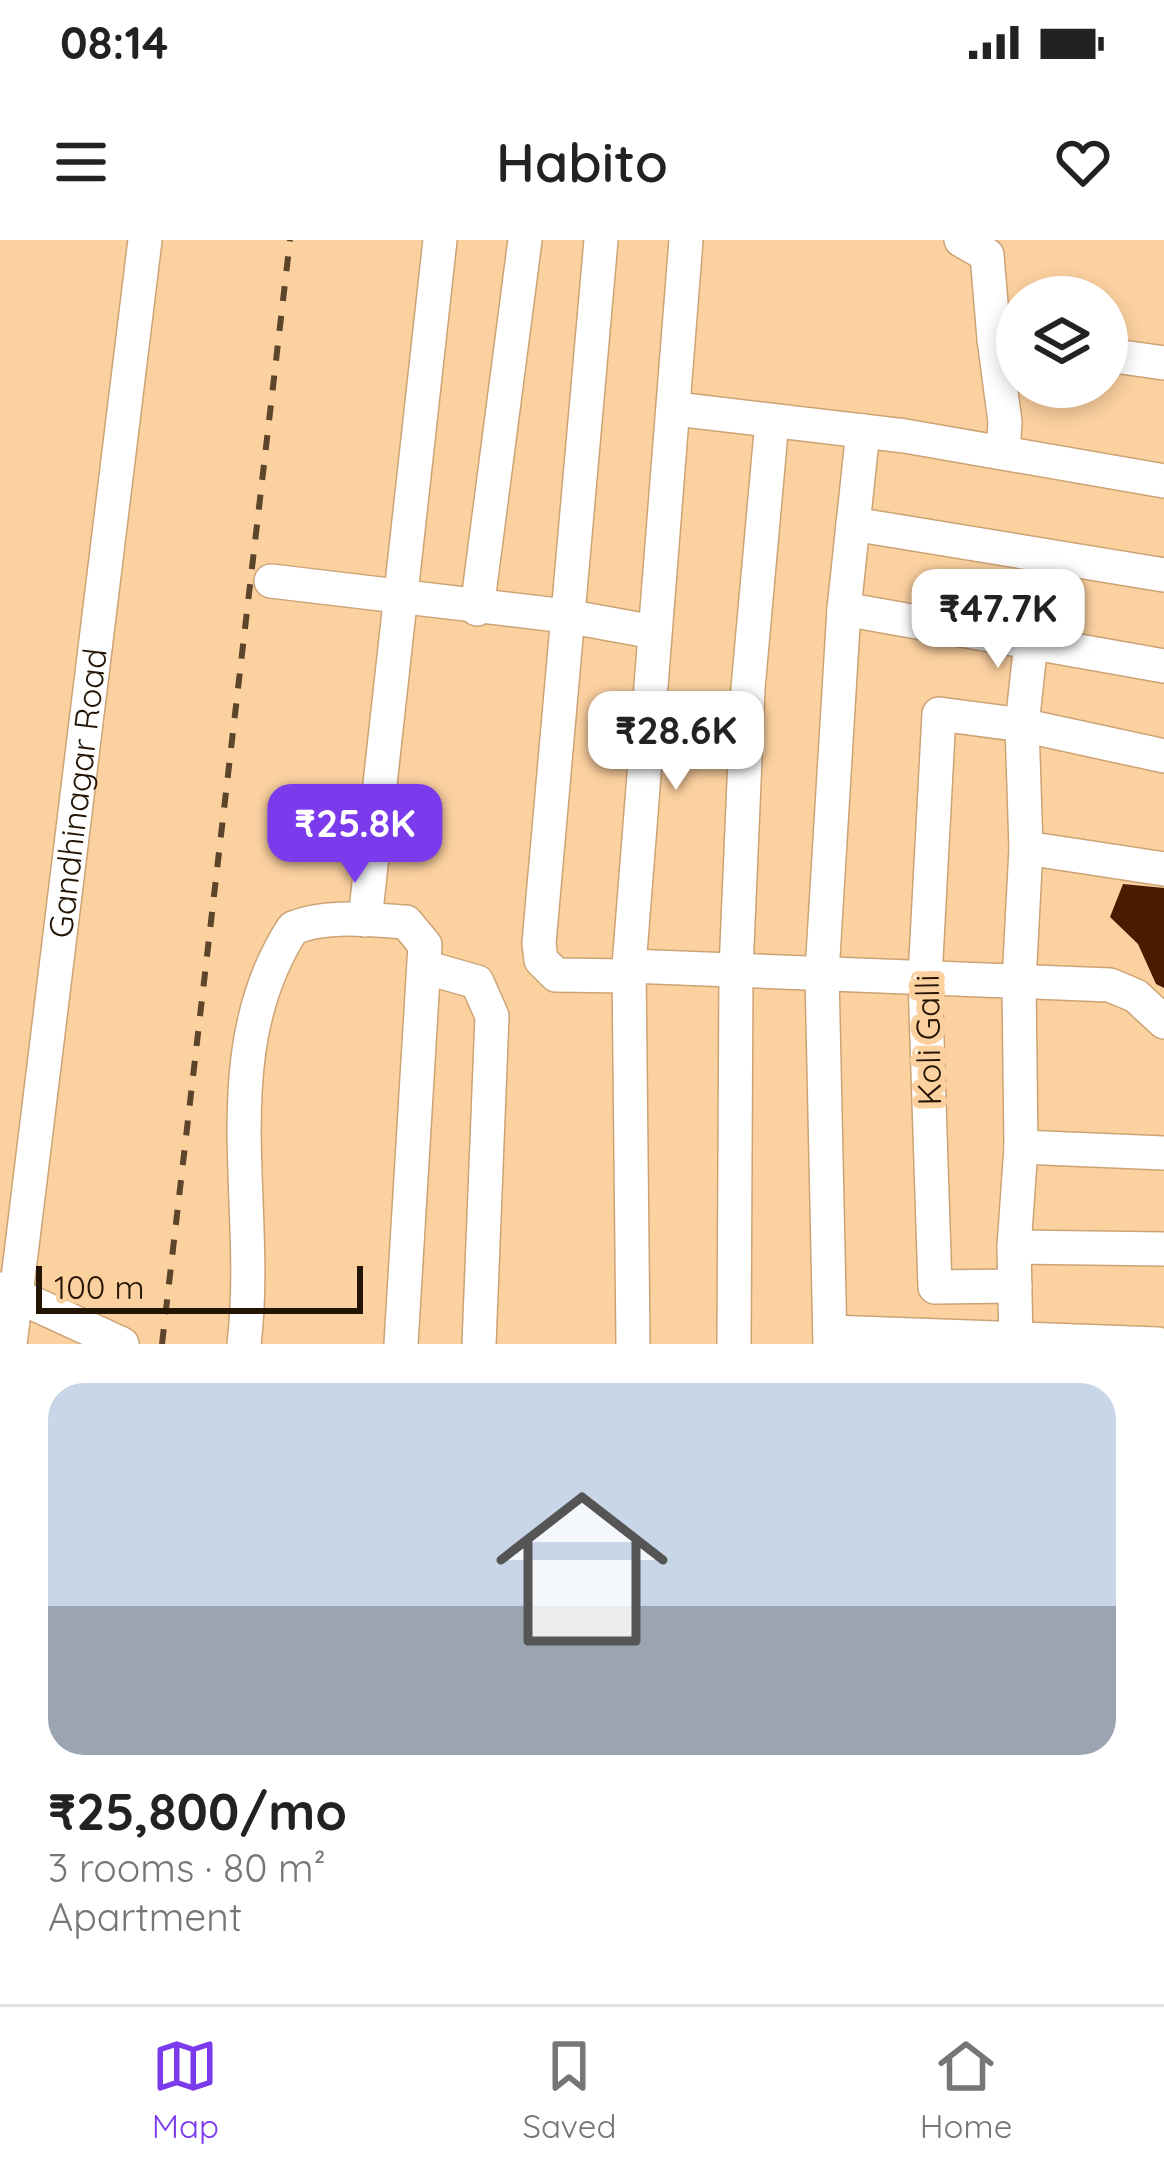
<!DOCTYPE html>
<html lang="en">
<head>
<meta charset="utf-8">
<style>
  :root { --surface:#fff; --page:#f6f6f6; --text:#222; --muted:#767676; --line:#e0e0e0; --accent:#7c3aed }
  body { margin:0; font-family:Quicksand,sans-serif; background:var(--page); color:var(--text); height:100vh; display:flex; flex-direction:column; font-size:45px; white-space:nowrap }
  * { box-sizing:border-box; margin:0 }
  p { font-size:39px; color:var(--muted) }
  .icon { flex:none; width:66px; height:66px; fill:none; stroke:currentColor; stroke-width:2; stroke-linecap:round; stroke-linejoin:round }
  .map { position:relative; height:1104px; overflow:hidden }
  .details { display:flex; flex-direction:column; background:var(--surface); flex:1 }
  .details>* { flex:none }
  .buttons { position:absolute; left:996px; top:36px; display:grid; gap:24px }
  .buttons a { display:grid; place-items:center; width:132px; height:132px; border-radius:50%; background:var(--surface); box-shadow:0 6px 18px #0003; font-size:60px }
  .scale { position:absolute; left:36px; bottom:30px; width:327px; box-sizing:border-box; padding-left:12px; border:6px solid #241403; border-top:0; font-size:33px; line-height:42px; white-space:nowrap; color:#241403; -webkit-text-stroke:9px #fcd1a0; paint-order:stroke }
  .price { position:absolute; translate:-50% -102px; padding:0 27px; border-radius:24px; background:#fff; color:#222; font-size:39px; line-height:78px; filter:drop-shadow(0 3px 6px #0008) }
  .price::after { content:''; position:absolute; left:50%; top:72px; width:36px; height:27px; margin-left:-18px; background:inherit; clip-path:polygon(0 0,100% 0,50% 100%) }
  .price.on { background:var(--accent); color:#fff }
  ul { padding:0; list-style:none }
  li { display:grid; align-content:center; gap:24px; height:636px; padding:0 48px }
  li span { display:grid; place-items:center; height:372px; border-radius:36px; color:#555 }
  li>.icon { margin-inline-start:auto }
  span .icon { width:216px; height:216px; fill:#fffc; stroke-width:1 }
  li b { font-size:51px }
  .status { display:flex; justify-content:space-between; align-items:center; height:84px; padding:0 60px; background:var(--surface); direction:ltr }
  .status svg { height:33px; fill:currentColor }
  header { display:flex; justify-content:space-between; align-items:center; height:156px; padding:0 48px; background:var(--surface); font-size:54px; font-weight:600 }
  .tab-bar { display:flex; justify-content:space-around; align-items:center; height:168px; border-top:3px solid var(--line); background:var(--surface); font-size:33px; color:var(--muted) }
  .tab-bar a { display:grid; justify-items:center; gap:6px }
  .tab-bar .on { color:var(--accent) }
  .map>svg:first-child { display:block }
  .building { fill:#491c00 }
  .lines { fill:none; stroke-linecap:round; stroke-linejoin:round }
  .minor-casing { stroke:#cda375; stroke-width:36 }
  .minor { stroke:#fff; stroke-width:33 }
  .rail { stroke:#5c452b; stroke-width:6; stroke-dasharray:15 15; stroke-linecap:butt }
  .labels { text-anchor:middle; stroke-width:12; stroke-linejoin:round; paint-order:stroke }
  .street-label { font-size:33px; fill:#241403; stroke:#fcd1a0 }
</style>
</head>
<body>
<div class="status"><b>08:14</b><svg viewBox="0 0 49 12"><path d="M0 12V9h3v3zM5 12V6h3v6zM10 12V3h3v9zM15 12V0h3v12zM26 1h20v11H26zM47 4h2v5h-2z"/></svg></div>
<header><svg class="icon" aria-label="menu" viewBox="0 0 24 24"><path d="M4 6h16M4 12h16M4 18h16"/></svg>Habito<svg class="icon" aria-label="heart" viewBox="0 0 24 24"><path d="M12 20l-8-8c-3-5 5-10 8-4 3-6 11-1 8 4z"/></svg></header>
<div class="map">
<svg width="1164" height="1104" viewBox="0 0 1164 1104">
  <rect width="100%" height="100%" fill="#fcd1a0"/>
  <path class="building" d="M1123,644L1164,648V748L1156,744L1138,704L1110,677Z"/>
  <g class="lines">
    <defs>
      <g id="minor">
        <path d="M601,0L539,703L541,720L556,735L629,736"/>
        <path d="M961,0L987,15L994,99"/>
        <path d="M1107,115L1164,123"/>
        <path d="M676,169L905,196L1164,241"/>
        <path d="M1003,212L1005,182L994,99L1017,102"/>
        <path d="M853,284L1164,335"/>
        <path d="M271,341L566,376L654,392"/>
        <path d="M477,369L525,0"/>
        <path d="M844,369L1164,426"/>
        <path d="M1031,402L1022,485L1026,608L1164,629"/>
        <path d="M365,680L440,0"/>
        <path d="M629,726L1110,745L1136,756L1164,782"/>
        <path d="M424,727L477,742L492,776L479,1104"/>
        <path d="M1021,907L1019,742L1026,608"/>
        <path d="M1014,1007L1164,1009"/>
        <path d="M1015,1046L935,1047L925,738L939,474L1022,485L1164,516"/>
        <path d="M2,1049L122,1104"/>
        <path d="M830,1092L1158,1104"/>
        <path id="s1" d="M10,1104L145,0"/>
        <path d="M244,1104C261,964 211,814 293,688C327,674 370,680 406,682L425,705L401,1104"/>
        <path d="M633,1104L629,726L686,0"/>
        <path d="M734,1104L736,730L748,448L772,181"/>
        <path d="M830,1104L822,733L844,369L863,191"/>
        <path d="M1016,1104L1014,1007L1021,907L1164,913"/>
      </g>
    </defs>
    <use href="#minor" class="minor-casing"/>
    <use href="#minor" class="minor"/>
    <path class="rail" d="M162,1104L290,0"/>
  </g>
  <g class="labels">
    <g class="street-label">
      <text dy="12" stroke="none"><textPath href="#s1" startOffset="555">Gandhinagar Road</textPath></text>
      <text transform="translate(928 800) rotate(-91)" y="12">Koli Galli</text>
    </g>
  </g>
</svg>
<div class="buttons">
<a><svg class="icon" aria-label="layers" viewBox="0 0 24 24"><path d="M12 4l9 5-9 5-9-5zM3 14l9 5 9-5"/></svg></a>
</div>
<div class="scale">100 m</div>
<b class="price" style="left:998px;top:431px">₹47.7K</b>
<b class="price" style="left:676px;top:553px">₹28.6K</b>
<b class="price on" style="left:355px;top:646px">₹25.8K</b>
</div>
<section class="details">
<ul>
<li><span style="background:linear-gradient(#c9d6e8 60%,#9aa5b1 0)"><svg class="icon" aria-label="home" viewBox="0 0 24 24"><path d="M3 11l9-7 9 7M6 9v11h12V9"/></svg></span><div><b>₹25,800/mo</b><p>3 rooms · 80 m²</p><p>Apartment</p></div></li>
</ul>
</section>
<nav class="tab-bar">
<a class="on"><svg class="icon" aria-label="map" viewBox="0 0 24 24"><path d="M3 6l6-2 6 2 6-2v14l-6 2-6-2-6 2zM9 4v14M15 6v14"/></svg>Map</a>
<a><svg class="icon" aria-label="saved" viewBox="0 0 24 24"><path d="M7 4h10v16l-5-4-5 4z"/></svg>Saved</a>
<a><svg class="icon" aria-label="home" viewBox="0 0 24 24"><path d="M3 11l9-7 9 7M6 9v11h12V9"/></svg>Home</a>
</nav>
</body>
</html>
